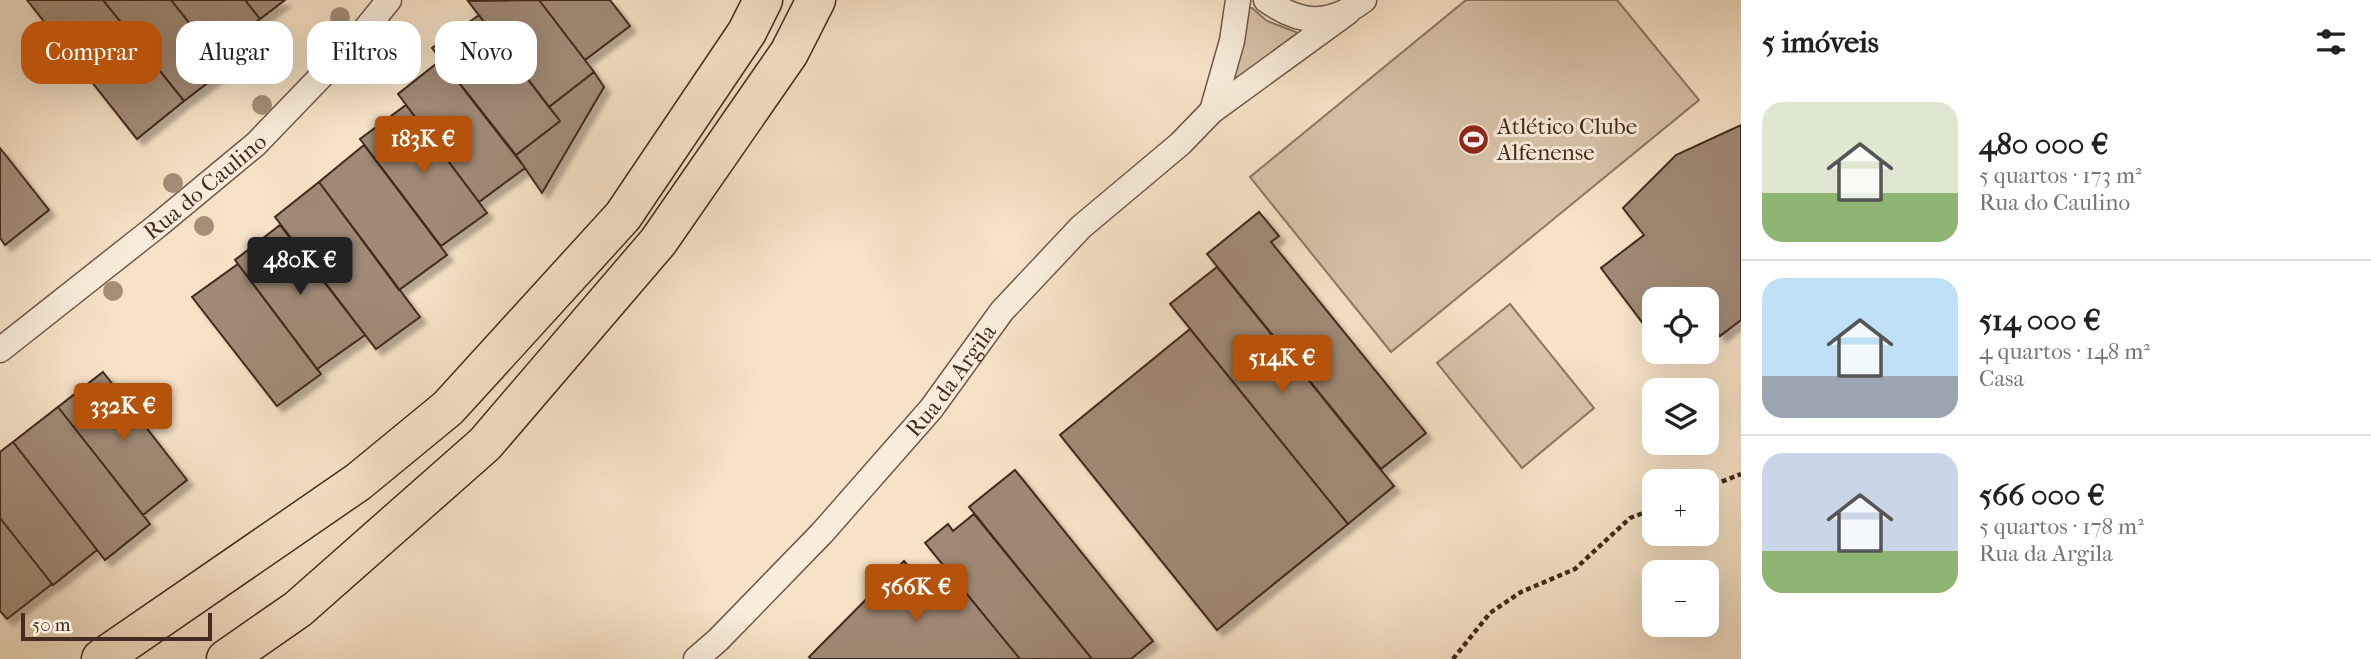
<!DOCTYPE html>
<html lang="pt">
<head>
<meta charset="utf-8">
<style>
  :root { --surface:#fff; --page:#f6f6f6; --text:#202124; --muted:#757577; --line:#e0e0e0; --accent:#b45309 }
  body { margin:0; font-family:"IM FELL French Canon",serif; background:var(--page); color:var(--text); height:100vh; display:flex; flex-direction:column; font-size:26px; white-space:nowrap }
  * { box-sizing:border-box; margin:0 }
  p { font-size:23px; color:var(--muted) }
  .icon { flex:none; width:38px; height:38px; fill:none; stroke:currentColor; stroke-width:2; stroke-linecap:round; stroke-linejoin:round }
  .map { position:relative; flex:1; overflow:hidden }
  .sheet { display:flex; flex-direction:column; background:var(--surface); width:630px }
  .sheet>* { flex:none }
  .top-card { position:absolute; left:21px; top:21px; width:665px; height:63px; display:flex; gap:14px }
  .controls { position:absolute; left:1642px; top:287px; display:grid; gap:14px }
  .controls a { display:grid; place-items:center; width:77px; height:77px; border-radius:14px; background:var(--surface); box-shadow:0 7px 28px #0002; font-size:35px }
  .scale { position:absolute; left:21px; bottom:18px; width:191px; box-sizing:border-box; padding-left:7px; border:4px solid #432b1f; border-top:0; font-size:19px; line-height:24px; white-space:nowrap; color:#432b1f; -webkit-text-stroke:5px #f8ecdb; paint-order:stroke }
  .price { position:absolute; translate:-50% -60px; padding:0 16px; border-radius:7px; background:var(--accent); color:#fff; font-size:23px; line-height:46px; filter:drop-shadow(0 2px 4px #0008) }
  .price::after { content:''; position:absolute; left:50%; top:42px; width:21px; height:16px; margin-left:-10px; background:inherit; clip-path:polygon(0 0,100% 0,50% 100%) }
  .price.on { background:#222; color:#fff }
  ul { padding:0; list-style:none }
  li { display:flex; align-items:center; gap:21px; height:175px; padding:0 21px }
  li+li { border-top:2px solid var(--line) }
  li span { display:grid; place-items:center; flex:none; width:196px; height:140px; border-radius:21px; color:#555 }
  li>.icon { margin-inline-start:auto }
  span .icon { width:84px; height:84px; fill:#fffc; stroke-width:1 }
  li b { font-size:30px }
  h2 { display:flex; justify-content:space-between; align-items:center; height:84px; padding:0 21px; font-size:30px }
  .tag { padding:0 24px; border-radius:21px; background:var(--surface); box-shadow:0 7px 28px #0002; font-size:24px; line-height:63px }
  .tag.on { background:var(--accent); color:#fff }
  main { display:flex; flex:1; min-height:0 }
  .map>svg:first-child { display:block }
  .grass { fill:#d7c3aa; stroke:#8d7764; stroke-width:2 }
  .building { fill:#a08a76; stroke:#432b1f; stroke-width:2; filter:url(#shadow) }
  .lines { fill:none; stroke-linecap:round; stroke-linejoin:round }
  .minor-casing { stroke:#705949; stroke-width:27 }
  .motorway-casing { stroke:#432b1f; stroke-width:41 }
  .path { stroke:#432b1f; stroke-width:4.5; stroke-dasharray:5 3.5; stroke-linecap:butt }
  .minor { stroke:#f8ecdb; stroke-width:24 }
  .motorway { stroke:#f5e2c7; stroke-width:38 }
  .tree { fill:#a48e7a }
  .labels { text-anchor:middle; stroke-width:6; stroke-linejoin:round; paint-order:stroke }
  .poi-label { font-size:23px; fill:#432b1f; stroke:#f8ecdb; text-anchor:start }
  .street-label { font-size:23px; fill:#432b1f; stroke:#f8ecdb }
</style>
</head>
<body>
<main>
<div class="map">
<svg width="1741" height="659" viewBox="0 0 1741 659">
  <defs>
    <filter id="shadow"><feDropShadow dx="6" dy="6" stdDeviation="2" flood-color="#0004"/></filter>
  </defs>
  <rect width="100%" height="100%" fill="#f5e2c7"/>
  <filter id="stains"><feTurbulence type="fractalNoise" baseFrequency=".00286" numOctaves="4"/><feColorMatrix values="0 0 0 0 .2 0 0 0 0 .09 0 0 0 0 .02 0 0 0 .5 -.17"/></filter>
  <radialGradient id="worn" r=".72"><stop offset=".6" stop-color="#630" stop-opacity="0"/><stop offset="1" stop-color="#630" stop-opacity=".3"/></radialGradient>
  <path class="grass" d="M1466,0H1617L1699,100L1391,352L1250,177Z
    M1249,8H1252L1267,21L1296,32L1297,35L1234,86L1232,80L1242,50Z
    M1510,304L1594,408L1522,468L1437,363Z"/>
  <path class="building" d="M27,0H103L184,101L137,139Z
    M103,0H171L226,69L184,101Z
    M171,0H245L260,19L213,53Z
    M245,0H285L260,19Z
    M539,0L594,72L549,107L468,1Z
    M539,0H610L630,26L585,60Z
    M479,15L560,121L516,155L432,48Z
    M441,60L525,168L479,202L398,94Z
    M594,72L604,87L542,193L516,155L560,121L549,107Z
    M406,105L487,213L441,246L360,139Z
    M1741,125V320L1720,336L1706,317V299H1654V338L1601,268L1644,235L1623,208L1676,155Z
    M364,145L447,255L399,290L319,182Z
    M0,148L49,210L5,245L0,238Z
    M319,182L420,317L376,349L275,217Z
    M1259,212L1279,236L1271,242L1426,433L1381,469L1207,254Z
    M280,225L365,335L317,369L235,260Z
    M238,264L321,374L277,406L192,297Z
    M1217,267L1394,486L1348,524L1170,304Z
    M1190,329L1348,524L1217,630L1060,435Z
    M103,372L187,480L143,515L58,407Z
    M58,407L150,524L105,560L13,442Z
    M13,442L97,550L53,585L0,518V452Z
    M1015,470L1153,641L1131,659H1092L969,507Z
    M974,514L1092,659H1020L925,543L948,524L953,531Z
    M0,518L52,584L7,619L0,611Z
    M904,561L922,583L943,565L1020,659H811L809,657Z"/>
  <g class="lines">
    <defs>
      <g id="minor">
        <path d="M1266,0C1301,25 1329,26 1364,0"/>
        <path d="M1212,111L1232,41L1238,0"/>
        <path id="s1" d="M0,350L157,226L256,144L360,36L389,0"/>
        <path id="s2" d="M696,659L718,640L822,533L931,409L1002,311L1081,227L1180,144L1212,111L1348,12"/>
      </g>
      <path id="motorway" d="M101,659L358,482L448,408L623,216L747,32L763,0
        M226,659L298,609L485,444L658,242L789,53L816,0"/>
    </defs>
    <use href="#minor" class="minor-casing"/>
    <use href="#motorway" class="motorway-casing"/>
    <path class="path" d="M1706,488L1741,474
      M1453,659L1490,613L1521,592L1575,569L1630,518L1654,509"/>
    <use href="#minor" class="minor"/>
    <use href="#motorway" class="motorway"/>
  </g>
  <g class="tree">
    <circle cx="340" cy="17" r="10"/>
    <circle cx="367" cy="65" r="10"/>
    <circle cx="262" cy="105" r="10"/>
    <circle cx="173" cy="183" r="10"/>
    <circle cx="204" cy="226" r="10"/>
    <circle cx="113" cy="291" r="10"/>
  </g>
  <defs>
    <symbol id="stadium-disc" viewBox="-11 -11 22 22"><circle r="9.5" fill="#8f2418" stroke="#f8ecdb"/><path d="M0-5a6.5 5 0 1 0 0 10a6.5 5 0 1 0 0-10ZM-3.5-1.8h7v3.6h-7Z" fill="#fff"/></symbol>
  </defs>
  <g fill-rule="evenodd">
    <use href="#stadium-disc" x="1456" y="122" width="35" height="35"/>
  </g>
  <g class="labels">
    <g class="poi-label">
      <text x="1497" y="134">Atlético Clube<tspan x="1497" dy="26">Alfenense</tspan></text>
    </g>
    <g class="street-label">
      <text dy="8" stroke="none"><textPath href="#s1" startOffset="262">Rua do Caulino</textPath></text>
      <text dy="8" stroke="none"><textPath href="#s2" startOffset="378">Rua da Argila</textPath></text>
    </g>
  </g>
  <rect width="100%" height="100%" filter="url(#stains)"/>
  <rect width="100%" height="100%" fill="url(#worn)"/>
</svg>
<div class="controls">
<a><svg class="icon" aria-label="locate" viewBox="0 0 24 24"><circle cx="12" cy="12" r="6"/><path d="M12 2v4M12 18v4M2 12h4M18 12h4"/></svg></a>
<a><svg class="icon" aria-label="layers" viewBox="0 0 24 24"><path d="M12 4l9 5-9 5-9-5zM3 14l9 5 9-5"/></svg></a>
<a>+</a>
<a>−</a>
</div>
<div class="scale">50 m</div>
<b class="price" style="left:423px;top:176px">183K €</b>
<b class="price on" style="left:300px;top:297px">480K €</b>
<b class="price" style="left:1282px;top:395px">514K €</b>
<b class="price" style="left:123px;top:443px">332K €</b>
<b class="price" style="left:916px;top:624px">566K €</b>
<div class="top-card">
<a class="tag on">Comprar</a>
<a class="tag">Alugar</a>
<a class="tag">Filtros</a>
<a class="tag">Novo</a>
</div>
</div>
<section class="sheet">
<h2>5 imóveis<svg class="icon" aria-label="filters" viewBox="0 0 24 24"><path d="M4 7h16M4 17h16"/><circle cx="9" cy="7" r="2"/><circle cx="15" cy="17" r="2"/></svg></h2>
<ul>
<li><span style="background:linear-gradient(#dfe7d0 65%,#8fb573 0)"><svg class="icon" aria-label="home" viewBox="0 0 24 24"><path d="M3 11l9-7 9 7M6 9v11h12V9"/></svg></span><div><b>480 000 €</b><p>5 quartos · 173 m²</p><p>Rua do Caulino</p></div></li>
<li><span style="background:linear-gradient(#bfe0f5 70%,#9aa5b1 0)"><svg class="icon" aria-label="home" viewBox="0 0 24 24"><path d="M3 11l9-7 9 7M6 9v11h12V9"/></svg></span><div><b>514 000 €</b><p>4 quartos · 148 m²</p><p>Casa</p></div></li>
<li><span style="background:linear-gradient(#c9d6e8 70%,#8fb573 0)"><svg class="icon" aria-label="home" viewBox="0 0 24 24"><path d="M3 11l9-7 9 7M6 9v11h12V9"/></svg></span><div><b>566 000 €</b><p>5 quartos · 178 m²</p><p>Rua da Argila</p></div></li>
</ul>
</section>
</main>
</body>
</html>
